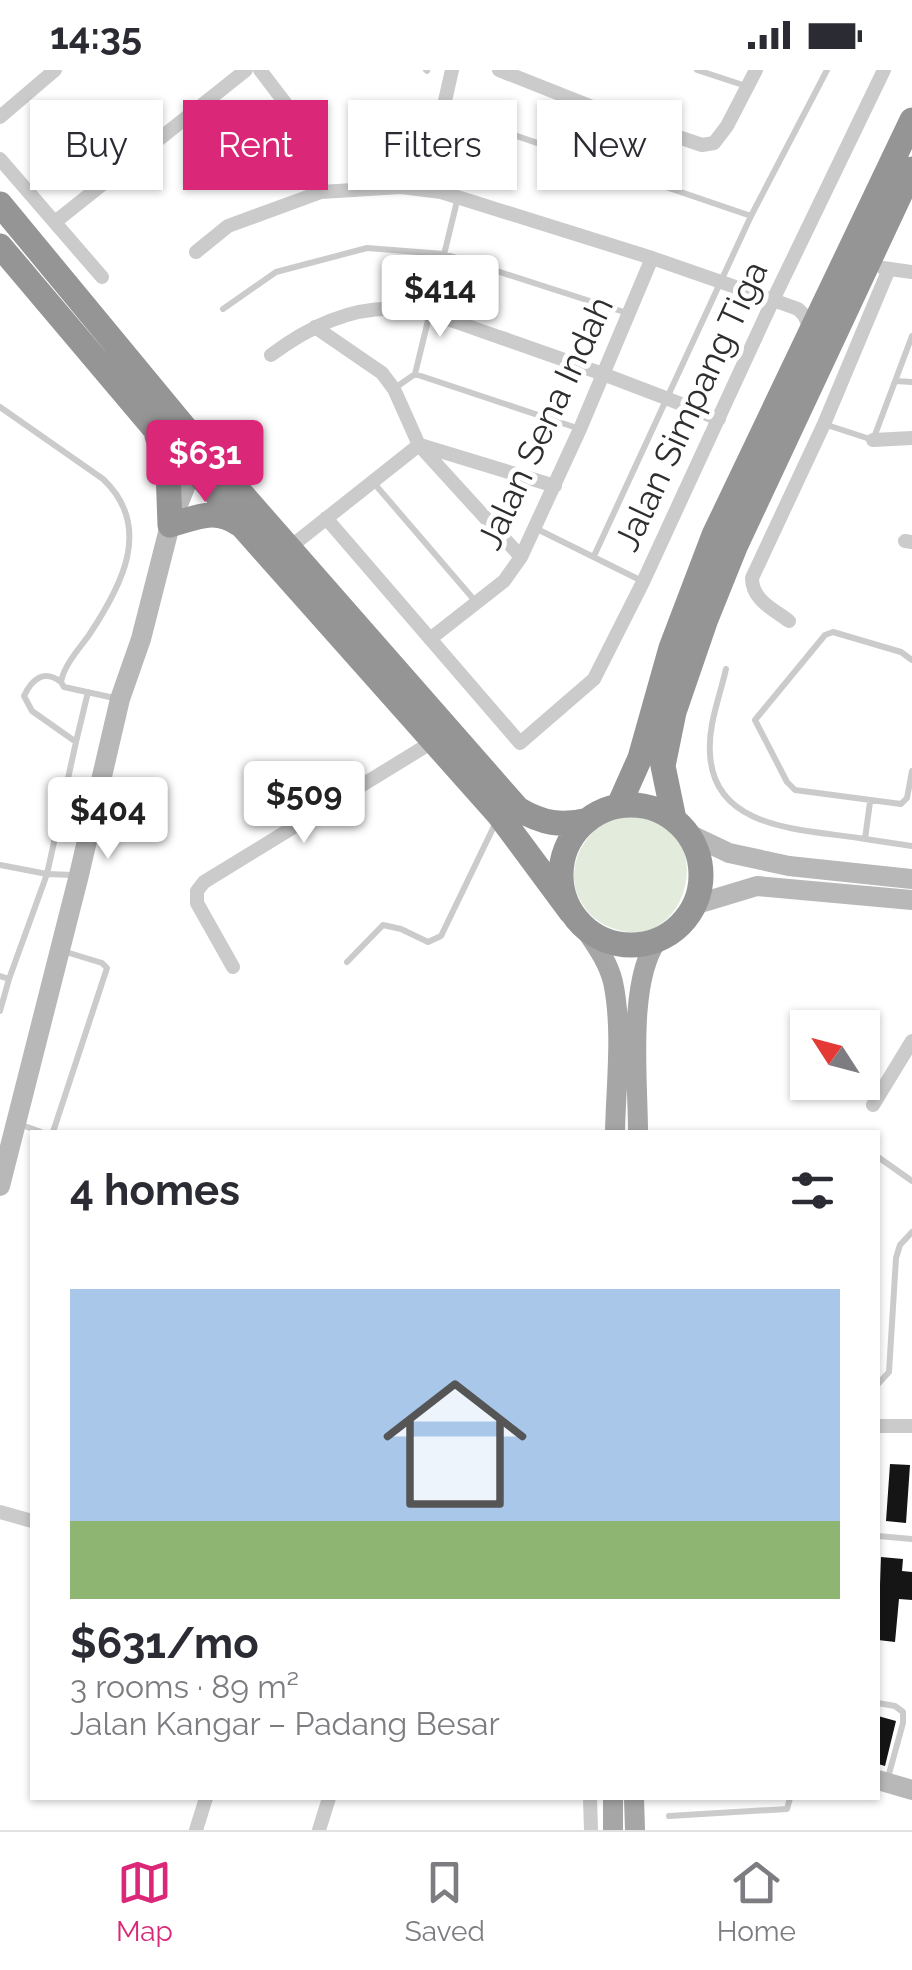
<!DOCTYPE html>
<html lang="en">
<head>
<meta charset="utf-8">
<style>
  :root { --surface:#fff; --page:#f7f7f7; --text:#2b2b33; --muted:#7c7c81; --line:#e1e1e2; --accent:#db2777 }
  body { margin:0; font-family:Raleway,sans-serif; background:var(--page); color:var(--text); height:100vh; display:flex; flex-direction:column; font-size:38px; white-space:nowrap }
  * { box-sizing:border-box; margin:0 }
  p { font-size:32px; color:var(--muted) }
  .icon { flex:none; width:55px; height:55px; fill:none; stroke:currentColor; stroke-width:2; stroke-linecap:round; stroke-linejoin:round }
  .map { position:relative; flex:1; overflow:hidden }
  .panel { position:absolute; left:30px; top:1060px; width:850px; height:670px; display:flex; flex-direction:column; background:var(--surface); border-radius:0px; box-shadow:0 2px 8px #0004 }
  .panel>* { flex:none }
  .top-card { position:absolute; left:30px; top:30px; width:852px; height:90px; display:flex; gap:20px }
  .needle { width:65px; rotate:306deg }
  .controls { position:absolute; left:790px; top:940px; display:grid; gap:20px }
  .controls a { display:grid; place-items:center; width:90px; height:90px; border-radius:0px; background:var(--surface); box-shadow:0 2px 8px #0004; font-size:50px }
  .price { position:absolute; translate:-50% -85px; padding:0 22px; border-radius:10px; background:#fff; color:#222; font-size:32px; line-height:65px; filter:drop-shadow(0 2px 5px #0008) }
  .price::after { content:''; position:absolute; left:50%; top:60px; width:30px; height:22px; margin-left:-15px; background:inherit; clip-path:polygon(0 0,100% 0,50% 100%) }
  .price.current { background:var(--accent); color:#fff }
  ul { padding:0; list-style:none }
  li { display:grid; align-content:center; gap:20px; height:530px; padding:0 40px }
  li span { display:grid; place-items:center; height:310px; border-radius:0px; color:#555 }
  li>.icon { margin-inline-start:auto }
  span .icon { width:180px; height:180px; fill:#fffc; stroke-width:1 }
  li b { font-size:42px }
  h2 { display:flex; justify-content:space-between; align-items:center; height:120px; padding:0 40px; font-size:42px }
  .pill { padding:0 35px; border-radius:0px; background:var(--surface); box-shadow:0 2px 8px #0004; font-size:35px; line-height:90px }
  .pill.current { background:var(--accent); color:#fff }
  .status { display:flex; justify-content:space-between; align-items:center; height:70px; padding:0 50px; background:var(--surface); direction:ltr }
  .status svg { height:28px; fill:currentColor }
  .menu { display:flex; justify-content:space-around; align-items:center; height:140px; border-top:2px solid var(--line); background:var(--surface); font-size:28px; color:var(--muted) }
  .menu a { display:grid; justify-items:center; gap:5px }
  .menu .current { color:var(--accent) }
  .map>svg:first-child { display:block }
  .green { fill:#e2ebdc }
  .building { fill:#151515 }
  .lines { fill:none; stroke-linecap:round; stroke-linejoin:round }
  .lane { stroke:#cbcbcb; stroke-width:6 }
  .street { stroke:#cbcbcb; stroke-width:14 }
  .secondary { stroke:#b8b8b8; stroke-width:20 }
  .primary { stroke:#a6a6a6; stroke-width:20 }
  .highway { stroke:#959595; stroke-width:25 }
  .labels { text-anchor:middle; stroke-width:10; stroke-linejoin:round; paint-order:stroke }
  .street-label { font-size:35px; fill:#2e2e2e; stroke:#fff }
</style>
</head>
<body>
<div class="status"><b>14:35</b><svg viewBox="0 0 49 12"><path d="M0 12V9h3v3zM5 12V6h3v6zM10 12V3h3v9zM15 12V0h3v12zM26 1h20v11H26zM47 4h2v5h-2z"/></svg></div>
<div class="map">
<svg width="912" height="1760" viewBox="0 0 912 1760">
  <rect width="100%" height="100%" fill="#fff"/>
  <path class="green" d="M629,742C723,750 691,885 615,859C599,854 588,845 580,830C561,791 592,750 629,742Z"/>
  <path class="building" d="M890,1394L910,1395L906,1453L886,1451Z
    M881,1487L903,1489L902,1501L912,1502V1530L899,1529L895,1572L878,1570Z
    M878,1646L896,1651L885,1696L878,1694Z"/>
  <g class="lines">
    <path class="lane" d="M426,0L427,1
      M697,0L746,16
      M442,45L505,62L751,146
      M223,239L276,202L367,178L444,184L627,243
      M415,304L580,359
      M896,311L912,312
      M395,318L415,304L458,127
      M0,337L103,409C154,457 121,517 89,565C79,579 64,595 61,612L64,617L119,629
      M827,355L873,370L912,266
      M373,412L476,532
      M537,459L642,511
      M594,486L751,146L827,0
      M912,590L901,582L833,562L825,565L755,650L787,712L795,720L901,734L907,728L912,701
      M726,599C720,626 708,655 710,683C713,762 807,759 865,769
      M76,672L88,622
      M870,732L865,769L912,776
      M0,795L47,804L76,672L32,641L24,626C32,609 44,599 61,612
      M347,892L383,855L401,859L428,872L441,866L497,750
      M0,906L9,909L47,804L73,805
      M0,941L9,909
      M19,1054L41,1062
      M53,1062L107,898L102,893L66,882
      M878,1087L912,1111
      M878,1314L889,1302L896,1188L900,1175L912,1162
      M878,1466L912,1469
      M878,1633L895,1636L903,1642V1653L887,1711
      M669,1746L787,1739L790,1728"/>
    <path class="street" d="M260,0L292,42L321,122
      M499,0L610,44L702,75L714,73L727,56L756,0
      M0,47L55,0
      M0,89L102,207
      M441,122L440,53L452,0
      M55,152L246,0
      M196,182L228,156L321,122L401,117L441,122L652,188L773,230L798,239L804,245L811,260
      M883,198L912,202
      M315,257L382,303L394,319L419,375L521,487
      M271,285C307,258 351,236 398,239C434,241 468,257 502,268C575,293 647,320 719,349
      M873,370L912,368
      M420,375L555,416
      M326,448L520,673L594,609L643,512L773,230L884,0
      M905,471L912,472
      M289,478L419,375
      M789,551C773,539 752,530 752,508L824,354L889,199
      M430,569L504,511L521,487L580,359L652,188
      M233,897L197,833V821L204,812L434,671
      M873,1035L912,971
      M878,1356H912
      M0,1442L32,1451
      M590,1728L591,1760
      M196,1760L206,1728
      M319,1760L329,1728"/>
    <path class="secondary" d="M689,764L729,783L789,796L912,809
      M694,835L757,816L912,830
      M0,1116L79,805L120,629L141,569L170,455L193,397
      M878,1710L912,1720"/>
    <path class="primary" d="M583,856C595,874 608,891 613,912C623,959 616,1014 615,1062
      M638,1062C638,1010 627,911 658,869
      M613,1728V1760
      M634,1728L635,1760"/>
    <path class="highway" d="M0,134L204,381L518,739C542,753 561,757 588,750
      M0,176L153,357L212,419L243,457L499,745L571,842
      M157,366L168,400L170,455C196,448 215,437 239,454
      M561 805a70 70 0 1 1 140 0a70 70 0 1 1-140 0Z
      M619,735L640,688L671,578L714,465L912,50
      M674,749L663,696L674,642L706,549L735,477L912,99"/>
  </g>
  <g class="labels">
    <g class="street-label">
      <text transform="translate(691 336) rotate(-65)" y="12">Jalan Simpang Tiga</text>
      <text transform="translate(545 353) rotate(-65)" y="12">Jalan Sena Indah</text>
    </g>
  </g>
</svg>
<div class="controls">
<a><svg class="needle" viewBox="-14 -14 28 28"><path d="M0-13l5 13h-10z" fill="#e53935"/><path d="M0 13l5-13h-10z" fill="#7c7c81"/></svg></a>
</div>
<b class="price" style="left:440px;top:270px">$414</b>
<b class="price current" style="left:205px;top:435px">$631</b>
<b class="price" style="left:304px;top:776px">$509</b>
<b class="price" style="left:108px;top:792px">$404</b>
<div class="top-card">
<a class="pill">Buy</a>
<a class="pill current">Rent</a>
<a class="pill">Filters</a>
<a class="pill">New</a>
</div>
<section class="panel">
<h2>4 homes<svg class="icon" aria-label="filters" viewBox="0 0 24 24"><path d="M4 7h16M4 17h16"/><circle cx="9" cy="7" r="2"/><circle cx="15" cy="17" r="2"/></svg></h2>
<ul>
<li><span style="background:linear-gradient(#a9c7e8 75%,#8fb573 0)"><svg class="icon" aria-label="home" viewBox="0 0 24 24"><path d="M3 11l9-7 9 7M6 9v11h12V9"/></svg></span><div><b>$631/mo</b><p>3 rooms · 89 m²</p><p>Jalan Kangar – Padang Besar</p></div></li>
</ul>
</section>
</div>
<nav class="menu">
<a class="current"><svg class="icon" aria-label="map" viewBox="0 0 24 24"><path d="M3 6l6-2 6 2 6-2v14l-6 2-6-2-6 2zM9 4v14M15 6v14"/></svg>Map</a>
<a><svg class="icon" aria-label="saved" viewBox="0 0 24 24"><path d="M7 4h10v16l-5-4-5 4z"/></svg>Saved</a>
<a><svg class="icon" aria-label="home" viewBox="0 0 24 24"><path d="M3 11l9-7 9 7M6 9v11h12V9"/></svg>Home</a>
</nav>
</body>
</html>
